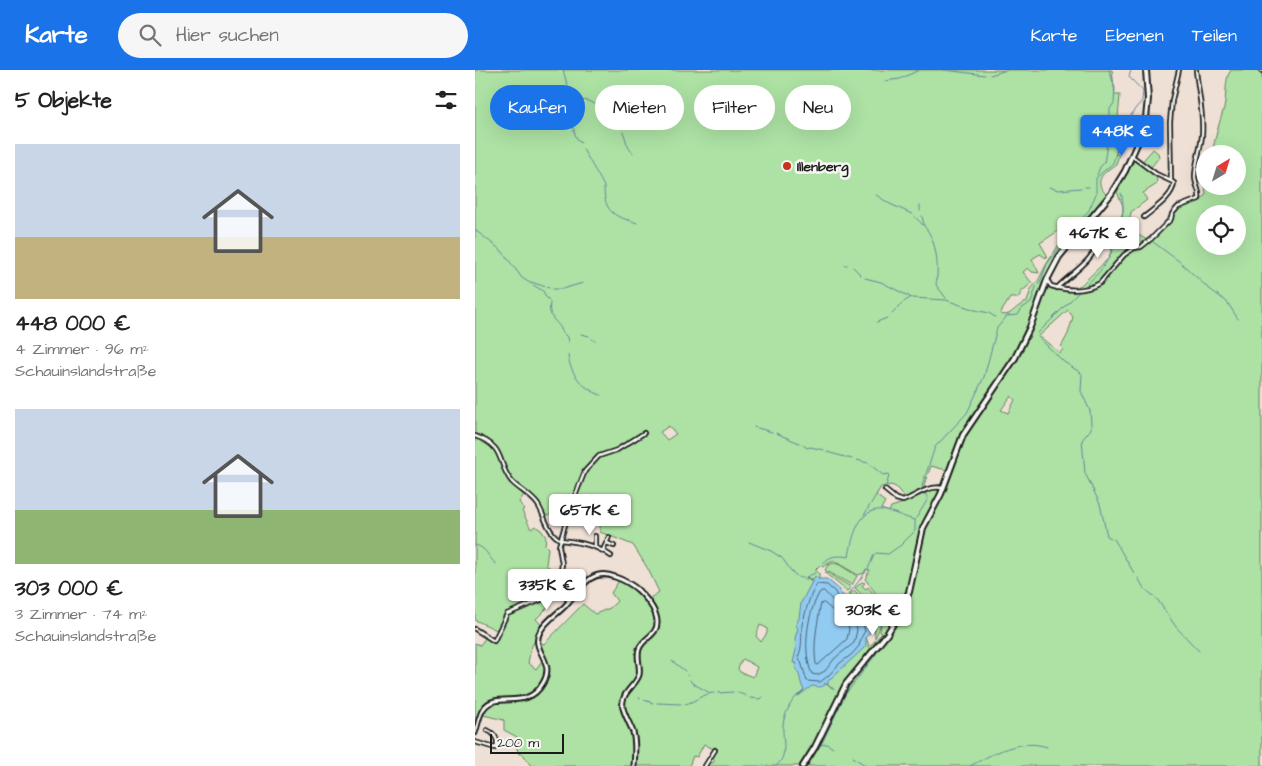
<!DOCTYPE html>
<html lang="de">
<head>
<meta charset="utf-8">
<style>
  :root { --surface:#fff; --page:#f6f6f6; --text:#222; --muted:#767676; --accent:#1a73e8 }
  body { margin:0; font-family:"Architects Daughter",sans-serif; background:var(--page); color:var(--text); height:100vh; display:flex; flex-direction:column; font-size:19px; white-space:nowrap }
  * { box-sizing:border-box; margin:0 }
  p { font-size:16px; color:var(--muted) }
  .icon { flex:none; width:28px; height:28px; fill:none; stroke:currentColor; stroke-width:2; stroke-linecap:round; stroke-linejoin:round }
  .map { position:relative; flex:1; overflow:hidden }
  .drawer { display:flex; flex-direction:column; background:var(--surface); width:475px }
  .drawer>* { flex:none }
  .top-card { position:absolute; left:15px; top:15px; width:475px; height:45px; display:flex; gap:10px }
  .needle { width:32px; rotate:38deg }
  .controls { position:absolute; left:721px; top:75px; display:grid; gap:10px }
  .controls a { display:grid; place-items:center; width:50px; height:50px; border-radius:50%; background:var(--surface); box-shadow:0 5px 20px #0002; font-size:25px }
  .scale { position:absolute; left:15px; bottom:12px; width:74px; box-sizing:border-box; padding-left:5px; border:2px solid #1c1c1c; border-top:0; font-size:14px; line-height:18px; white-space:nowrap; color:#1c1c1c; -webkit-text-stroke:4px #f6f6f2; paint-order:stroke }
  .price { position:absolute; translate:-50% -42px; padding:0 11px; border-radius:5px; background:#fff; color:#222; font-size:16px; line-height:32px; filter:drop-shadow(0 1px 2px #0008) }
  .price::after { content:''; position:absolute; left:50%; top:30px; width:15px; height:11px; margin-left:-8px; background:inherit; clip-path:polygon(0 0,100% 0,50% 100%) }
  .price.current { background:var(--accent); color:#fff }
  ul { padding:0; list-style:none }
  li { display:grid; align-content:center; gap:10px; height:265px; padding:0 15px }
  li span { display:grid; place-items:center; height:155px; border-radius:0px; color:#555 }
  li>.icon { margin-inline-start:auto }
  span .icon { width:90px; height:90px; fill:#fffc; stroke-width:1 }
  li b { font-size:21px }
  h2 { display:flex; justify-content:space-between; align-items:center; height:60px; padding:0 15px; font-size:21px }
  .pill { padding:0 18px; border-radius:22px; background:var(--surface); box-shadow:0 5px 20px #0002; font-size:18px; line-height:45px }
  .pill.current { background:var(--accent); color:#fff }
  header { display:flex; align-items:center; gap:30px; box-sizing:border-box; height:70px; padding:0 25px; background:var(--accent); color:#fff }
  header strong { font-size:24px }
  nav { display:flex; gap:28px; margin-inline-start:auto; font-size:18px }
  .search { width:350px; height:45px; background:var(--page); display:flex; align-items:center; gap:12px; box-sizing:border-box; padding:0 18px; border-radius:28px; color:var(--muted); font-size:19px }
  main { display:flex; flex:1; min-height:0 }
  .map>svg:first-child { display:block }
  .green { fill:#ade2a4; stroke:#647f60; fill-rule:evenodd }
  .water { fill:#92cbf1; stroke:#63859c }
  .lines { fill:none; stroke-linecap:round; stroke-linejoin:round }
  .shore { stroke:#4b6271; stroke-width:1 }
  .stream { stroke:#63859c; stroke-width:1 }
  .minor-casing { stroke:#1c1c1c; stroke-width:6 }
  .tertiary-casing { stroke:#1c1c1c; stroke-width:7 }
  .secondary-casing { stroke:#1c1c1c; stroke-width:8 }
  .minor { stroke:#f6f6f2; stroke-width:2.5 }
  .tertiary { stroke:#f6f6f2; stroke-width:3 }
  .secondary { stroke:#f6f6f2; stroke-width:4 }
  .poi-dot { fill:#c8321e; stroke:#f6f6f2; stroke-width:2 }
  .labels { text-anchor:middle; stroke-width:5; stroke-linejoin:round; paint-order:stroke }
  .poi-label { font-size:14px; font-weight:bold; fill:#1c1c1c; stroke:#f6f6f2; text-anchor:start }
</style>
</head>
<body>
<header>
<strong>Karte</strong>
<div class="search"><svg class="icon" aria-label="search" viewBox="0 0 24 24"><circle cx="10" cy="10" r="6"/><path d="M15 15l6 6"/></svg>Hier suchen</div>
<nav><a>Karte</a><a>Ebenen</a><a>Teilen</a></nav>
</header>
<main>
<section class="drawer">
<h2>5 Objekte<svg class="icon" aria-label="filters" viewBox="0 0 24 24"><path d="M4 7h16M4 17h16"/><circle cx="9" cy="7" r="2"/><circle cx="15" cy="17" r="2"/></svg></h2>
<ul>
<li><span style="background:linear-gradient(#c9d6e8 60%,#c2b280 0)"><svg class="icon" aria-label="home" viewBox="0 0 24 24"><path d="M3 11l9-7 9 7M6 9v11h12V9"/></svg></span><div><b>448 000 €</b><p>4 Zimmer · 96 m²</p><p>Schauinslandstraße</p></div></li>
<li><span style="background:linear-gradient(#c9d6e8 65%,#8fb573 0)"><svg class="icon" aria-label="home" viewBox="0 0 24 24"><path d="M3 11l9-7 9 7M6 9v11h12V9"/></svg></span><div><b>303 000 €</b><p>3 Zimmer · 74 m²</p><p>Schauinslandstraße</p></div></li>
</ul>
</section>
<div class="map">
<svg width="787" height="696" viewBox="0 0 787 696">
  <rect width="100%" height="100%" fill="#efe0d5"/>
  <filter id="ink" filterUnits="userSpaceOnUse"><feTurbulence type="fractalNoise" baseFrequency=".02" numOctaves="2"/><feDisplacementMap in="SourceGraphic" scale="10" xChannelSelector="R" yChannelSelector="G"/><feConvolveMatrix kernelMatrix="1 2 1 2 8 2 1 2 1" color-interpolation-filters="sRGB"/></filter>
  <g filter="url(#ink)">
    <path class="green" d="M0,0H637L640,25H645L643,49L652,52L642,79L641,84L644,85L641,94C628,103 617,111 632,125L608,151L603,148L565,173L572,185L571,188L565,184L557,189L564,203L557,202L553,198L548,202L557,213L547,221L543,228H535L525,244C534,247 537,241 544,236C546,234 550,233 552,232L556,219L563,211L571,195L593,160L603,153L605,155L587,180L570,211L573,217L593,221L606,215L634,188L648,141V136L642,122L659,91L665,94L678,79L683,83L684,87L674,100L681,104L682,114L668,123L672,130L656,142L653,159L672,170C693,155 697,128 727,130L731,124L730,116H762V84H737C740,68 744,53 749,38C752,26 749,9 756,0H787V696H232L235,692L238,693L240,690L237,688L240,680L229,674L222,687L218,686L214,696H56L48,684H44L40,673L45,672L42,667L29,660V650L4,644L0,658V573L5,575L11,567L19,571L24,561L0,550ZM730,144H762V176H730ZM593,240L598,247L593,264L586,277L588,279L585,283L564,266ZM536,326L540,330L533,343L526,340ZM194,356L201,364L192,370L185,362ZM456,396L471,400L466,414L450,419L449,415ZM416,415L421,417L429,427L428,433L416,437L414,442L406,439L410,432L401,425L406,417ZM50,423L63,435L71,447L84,439L92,445V451L121,453L125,454V462L158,475L173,499L184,522L172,530L156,515L145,509L136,523L142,531L135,538L120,544L108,534L69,574L64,572L68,557L61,549L76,534L72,528L82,519L86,499L78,500L71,495L73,478L70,475L71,467L66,460L60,456L56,459L47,441L49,439L44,432ZM359,491L383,505L389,503L391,499L395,500L390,509L400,522L406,537L407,547L405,562L407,563L394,577L391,566L331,507L338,510H344V503L340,500L345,495L348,497L352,494ZM285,555L292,558V563L286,572L281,566ZM61,568L69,588L61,599L53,593L56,578ZM268,589L282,597L278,607L265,602L263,599L266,591Z
      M359,493L365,495L382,506L377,515L350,500L353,495Z
      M351,502L376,517L372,521L350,503Z
      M387,512L390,513L387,516L391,519L393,517C407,532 410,551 400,568C399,543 400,536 380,518Z
      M379,520L395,536L399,554L390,538L375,524Z"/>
    <path class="water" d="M340,506L343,509H352L365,520V523L385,537L393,550L391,552L396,561L391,567V575L388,579L353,611V615L351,614C346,618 344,617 337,616L322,627L329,620C324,612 326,603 320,598L322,593H318L321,580L320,568L323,559L321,555L324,548L326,533Z"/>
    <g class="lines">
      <path class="shore" d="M342,514L352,515L360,522L362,527L381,540L387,549L390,561L387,566L384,576L376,585L365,593L353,606L345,612L332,611L326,592L323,587C328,577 326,566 327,556C327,553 328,551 329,548C333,533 334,528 342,514Z
        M349,521L359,532L376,544L380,550L382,560L379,573L360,588L350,601L342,605L337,604C327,582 332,542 345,522Z
        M349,533L363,545L371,549L374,559L372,569L343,595L341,594C338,575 342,556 345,538L346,534Z"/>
      <path class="stream" d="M88,0L92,14L104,29C100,43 93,62 106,73
        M469,0L510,5
        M515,5L532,0
        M410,11L425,9L444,0
        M104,29C108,31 111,30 115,32C129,36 138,47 146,58
        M148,62C152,70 151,77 158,83
        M108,79C111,85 128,113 129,117C129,125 130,136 137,142C144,149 153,149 162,153
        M622,105L625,97L629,93L632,75L635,73V39L639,33L640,18L634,0
        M574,117L583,120L606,118
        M610,117H614
        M401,125L415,134L437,144
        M445,135V141
        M447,146L449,155
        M440,147C443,150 446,153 449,156C462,170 464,197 461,215L471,228
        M0,160L27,181L47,208L68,221L71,227L74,230
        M678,172L705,192
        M706,193L732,217L752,232L763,249
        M370,195H372
        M378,197L386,205
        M390,208L406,212L437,228L471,230L500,240L514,243L520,247
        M56,212L74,218
        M609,217C616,210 625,203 630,194C641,177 653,142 646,123
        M78,219H87L108,213
        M75,233C72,251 85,251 87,262L92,267L93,273
        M416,244L427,233L435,228
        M402,252L412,248
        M563,263L605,221
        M106,264L114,266
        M563,267L589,292L606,303
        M117,269L120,271
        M93,285C95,304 108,319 126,325
        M607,304L606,321L615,341L616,353V359L607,370L610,403L625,434L632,466L636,468
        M279,357L297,362
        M301,363L324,373
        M327,374L332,378L335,377L349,380
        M352,382L377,389
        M382,390L393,393L408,405L413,404L414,406L411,416
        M389,445L403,422
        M639,469L659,503
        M274,472L296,481L307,488L317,502L323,507L338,511
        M0,475C11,477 13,487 21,494
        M347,495C354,485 362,485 374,487C377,469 383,437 408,440C419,442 429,447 439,450
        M331,507L340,503
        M663,508L669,518L682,529L701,557L724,581
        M370,529L393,499L399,485L401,483L413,484L416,482L426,475L440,461V450L453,429L447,416L460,377L492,343L509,307L522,258L532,246L543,245L547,238L556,233L561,217L565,213L572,194L591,169L614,140L621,124V108L638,93L650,55L660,39L667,31L668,21L654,7L656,0
        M410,572L411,570
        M197,591L210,601
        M212,605L213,606
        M215,610L217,613L235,623
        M349,613L359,619
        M262,622L271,626
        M243,623L258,622
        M164,628H165
        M275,628L284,629L288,627
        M169,630L178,633
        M182,633L206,634
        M210,634C221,632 228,623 239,623
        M346,675L370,625L407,576
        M346,675L352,674L358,678
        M378,687L391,696
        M301,696C314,686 307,670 308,655C309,645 316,630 324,624
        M495,696C519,683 545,668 572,677"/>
      <defs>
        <path id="minor" d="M786,0L787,1
          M657,86L681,104L696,111
          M669,147C680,138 698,127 699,113L696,111L695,52L697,30L704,0
          M622,167L628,153H634
          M572,210L576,216C593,221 610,222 625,213L649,185L659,178L666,177L676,169L696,149L697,144L703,137L724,129C726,122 720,115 720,107C720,93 726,79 727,65C729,43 723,22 721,0
          M582,218C596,203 621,190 623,169L610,156
          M0,366C32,377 21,393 37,412C45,420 56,425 63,435C70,446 73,464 86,470
          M410,420L421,429L428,431C441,426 453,415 467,418
          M86,470C103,472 121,475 136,486
          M132,473L139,476
          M120,477V466
          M128,480L134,467
          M94,531L83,520L87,494L84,476L94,441L110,401L124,386L142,380L169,363
          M0,559L19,571L32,544L66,530L83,520
          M0,672L20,678L22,676C23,668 19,663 12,660
          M230,696L240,680"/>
        <path id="tertiary" d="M0,663C3,655 4,644 9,638C22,620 52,642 68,613C82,590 53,580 66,560C71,551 82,544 90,536C105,520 115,497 140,507C149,510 156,514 163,520C171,528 182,540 182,552C183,565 168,568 164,579C161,588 166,597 164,605C160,617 145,623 148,638C150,646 155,654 158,662C161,673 160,685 159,696"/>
        <path id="secondary" d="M328,696L340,677L371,614L412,564L426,541L434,522L448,458L466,424L488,365L540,288L555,257L572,210L584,187L636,124L650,101L666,65L671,48L673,29L671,0"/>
      </defs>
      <use href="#minor" class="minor-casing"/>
      <use href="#tertiary" class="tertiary-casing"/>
      <use href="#secondary" class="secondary-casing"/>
      <use href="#minor" class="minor"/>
      <use href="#tertiary" class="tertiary"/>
      <use href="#secondary" class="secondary"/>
    </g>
  </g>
  <circle class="poi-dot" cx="312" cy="96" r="5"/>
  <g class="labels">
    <g class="poi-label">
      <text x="322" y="101">Illenberg</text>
    </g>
  </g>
</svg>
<div class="controls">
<a><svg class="needle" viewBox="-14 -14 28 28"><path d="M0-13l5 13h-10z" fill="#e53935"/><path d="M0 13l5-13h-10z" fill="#767676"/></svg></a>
<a><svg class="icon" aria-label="locate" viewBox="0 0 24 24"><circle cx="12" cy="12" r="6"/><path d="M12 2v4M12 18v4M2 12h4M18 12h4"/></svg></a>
</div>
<div class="scale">200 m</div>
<b class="price current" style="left:647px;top:87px">448K €</b>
<b class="price" style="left:623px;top:189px">467K €</b>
<b class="price" style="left:115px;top:466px">657K €</b>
<b class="price" style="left:72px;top:541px">335K €</b>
<b class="price" style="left:398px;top:566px">303K €</b>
<div class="top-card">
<a class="pill current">Kaufen</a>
<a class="pill">Mieten</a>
<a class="pill">Filter</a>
<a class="pill">Neu</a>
</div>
</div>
</main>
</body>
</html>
